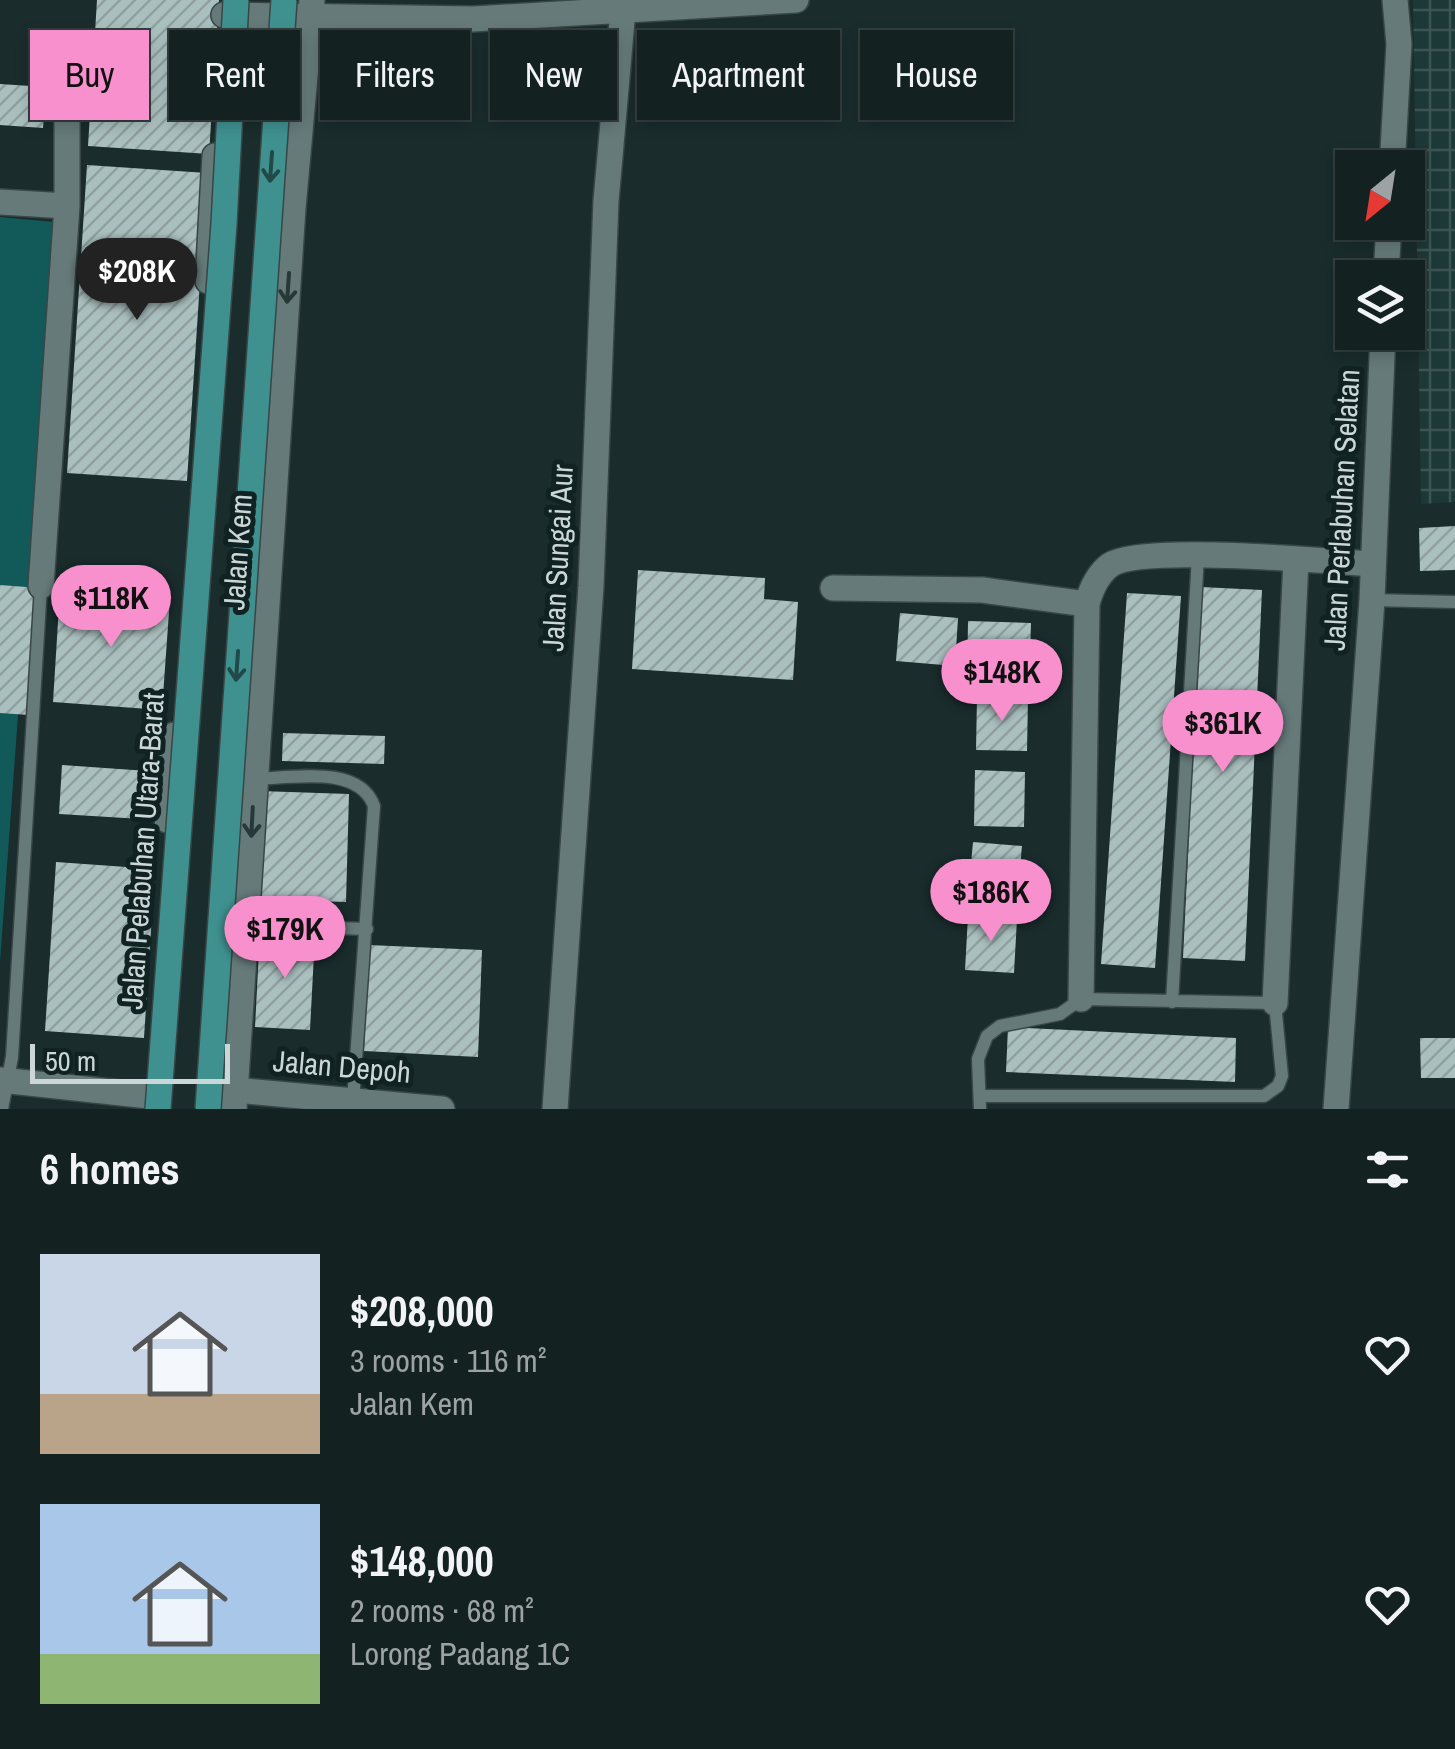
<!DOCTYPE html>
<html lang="en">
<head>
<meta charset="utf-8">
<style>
  :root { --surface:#142121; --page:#212e2e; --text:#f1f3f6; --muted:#9da3a5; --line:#333e3f; --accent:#f790cd }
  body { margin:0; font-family:"Archivo Narrow",sans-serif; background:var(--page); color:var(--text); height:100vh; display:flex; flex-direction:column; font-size:38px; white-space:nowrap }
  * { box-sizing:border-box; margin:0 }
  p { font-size:32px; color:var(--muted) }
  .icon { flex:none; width:55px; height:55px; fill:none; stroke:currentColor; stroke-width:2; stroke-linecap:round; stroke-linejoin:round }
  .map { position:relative; height:1109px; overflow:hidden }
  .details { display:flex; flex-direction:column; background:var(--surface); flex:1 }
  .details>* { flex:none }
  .guide { position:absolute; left:30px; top:30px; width:1395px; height:90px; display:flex; gap:20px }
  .needle { width:65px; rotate:210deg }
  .buttons { position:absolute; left:1335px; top:150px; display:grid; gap:20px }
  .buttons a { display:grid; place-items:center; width:90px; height:90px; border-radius:0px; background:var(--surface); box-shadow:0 5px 15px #0003,0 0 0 2px var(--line); font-size:50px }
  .scale { position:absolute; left:30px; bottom:25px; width:200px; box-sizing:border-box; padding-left:10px; border:5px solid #cbd6d6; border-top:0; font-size:28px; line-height:35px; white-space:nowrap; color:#cbd6d6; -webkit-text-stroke:8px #102222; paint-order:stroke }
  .price { position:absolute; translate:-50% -85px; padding:0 22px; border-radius:35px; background:var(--accent); color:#111; font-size:32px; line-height:65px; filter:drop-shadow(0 2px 5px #0008) }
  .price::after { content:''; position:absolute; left:50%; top:60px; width:30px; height:22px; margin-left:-15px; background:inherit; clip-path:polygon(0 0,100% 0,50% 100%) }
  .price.active { background:#222; color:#fff }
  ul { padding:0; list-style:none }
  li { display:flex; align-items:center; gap:30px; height:250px; padding:0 40px }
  li span { display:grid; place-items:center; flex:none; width:280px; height:200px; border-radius:0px; color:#555 }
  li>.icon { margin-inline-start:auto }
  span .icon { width:120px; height:120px; fill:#fffc; stroke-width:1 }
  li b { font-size:42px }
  h2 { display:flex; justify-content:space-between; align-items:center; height:120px; padding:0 40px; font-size:42px }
  .tag { padding:0 35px; border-radius:0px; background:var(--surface); box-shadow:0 5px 15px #0003,0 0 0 2px var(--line); font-size:35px; line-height:90px }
  .tag.active { background:var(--accent); color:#111 }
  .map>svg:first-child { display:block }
  .industrial { fill:url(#industrial-grid) }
  .green { fill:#125a5a }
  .building { fill:url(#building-hatch) }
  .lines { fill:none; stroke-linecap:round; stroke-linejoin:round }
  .lane-casing { stroke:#384646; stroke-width:15 }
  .street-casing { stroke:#384646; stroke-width:28 }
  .secondary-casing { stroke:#384646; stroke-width:28 }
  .lane { stroke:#667a7a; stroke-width:12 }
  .street { stroke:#667a7a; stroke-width:25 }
  .secondary { stroke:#667a7a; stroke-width:25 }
  .primary-bridge-casing { stroke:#384646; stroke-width:28; stroke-linecap:butt }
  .primary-bridge { stroke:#3f9190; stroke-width:25 }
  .oneway { stroke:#204948 }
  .oneway2 { stroke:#263838 }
  .labels { text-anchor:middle; stroke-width:10; stroke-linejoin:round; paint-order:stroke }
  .street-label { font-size:30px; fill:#cbd6d6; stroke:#102222 }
</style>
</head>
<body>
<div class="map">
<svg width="1455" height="1109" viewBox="0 0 1455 1109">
  <defs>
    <pattern id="industrial-grid" width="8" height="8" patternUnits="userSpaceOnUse" patternTransform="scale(2.5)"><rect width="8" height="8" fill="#1c3837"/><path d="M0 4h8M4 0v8" fill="none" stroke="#3c5453"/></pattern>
    <pattern id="building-hatch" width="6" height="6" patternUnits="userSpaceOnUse" patternTransform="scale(2.5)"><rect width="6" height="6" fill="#aac0bf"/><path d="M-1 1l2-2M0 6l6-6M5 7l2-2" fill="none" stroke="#8fa09f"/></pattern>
  </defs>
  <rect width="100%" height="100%" fill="#1a2c2c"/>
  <path class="industrial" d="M1413,0H1455V502L1421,504Z"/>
  <path class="green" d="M0,217L54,222L0,962Z"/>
  <path class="building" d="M97,0H219L209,154L88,146Z
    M0,84L46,87L43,128L0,125Z
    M87,165L207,173L187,481L67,473Z
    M1455,526V570L1420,571L1419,528Z
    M638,570L765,578L764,599L798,602L793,680L632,669Z
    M0,585L39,588L29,715L0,713Z
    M1201,587L1262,590L1245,961L1183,958Z
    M60,590L170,598L162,710L53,702Z
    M1127,593L1181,596L1155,968L1101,964Z
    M900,613L958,618L955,666L896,661Z
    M968,621L1031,623L1029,689L967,686Z
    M977,697L1028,698L1027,751L976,750Z
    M283,733L385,736L384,764L282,761Z
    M62,765L162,772L158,820L59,814Z
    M975,770L1025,772L1024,827L974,826Z
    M260,791L349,794L346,902L256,899Z
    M973,842L1022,846L1017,900L968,896Z
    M56,862L155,869L144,1038L45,1031Z
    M968,916L1017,919L1014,973L965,970Z
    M260,931L315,935L310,1030L255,1027Z
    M369,945L482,950L478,1057L364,1051Z
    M1008,1027L1236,1038L1235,1082L1006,1072Z
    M1420,1038H1455V1078H1421Z"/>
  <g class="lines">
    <defs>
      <path id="lane" d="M1372,600L1455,602
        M254,779C291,778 359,764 374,806L353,1101
        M246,925L367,929
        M1172,1002L1198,556
        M2,1109L12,1057L41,586
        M980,1109L978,1059L987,1036L1000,1026L1060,1014L1081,999L1275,1003L1282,1076L1278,1086L1264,1096H980"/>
      <path id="street" d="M224,15L473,19L796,0
        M1392,168L1399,44L1395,0
        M0,202L67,206
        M1386,278L1389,222
        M41,586L67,206V57
        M833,588L982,590L1087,604
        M1081,999L1087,604C1091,589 1097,575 1110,565C1141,544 1325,561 1371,564
        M1275,1003L1296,560
        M0,1080L149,1096
        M235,1090L442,1109
        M555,1109L591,586L606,201L623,10
        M1336,1109L1372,600L1383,332"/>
      <path id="secondary" d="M208,281L215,156
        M167,820L174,735
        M234,1109L293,208L312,0"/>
    </defs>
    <use href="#lane" class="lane-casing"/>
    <use href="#street" class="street-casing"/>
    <use href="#secondary" class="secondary-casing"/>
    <use href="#lane" class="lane"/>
    <use href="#street" class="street"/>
    <use href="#secondary" class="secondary"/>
    <defs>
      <path id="primary-bridge" d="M158,1109L224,224L236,0
        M208,1109L284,0"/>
    </defs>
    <use href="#primary-bridge" class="primary-bridge-casing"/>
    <use href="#primary-bridge" class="primary-bridge"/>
  </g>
  <defs><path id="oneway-shaft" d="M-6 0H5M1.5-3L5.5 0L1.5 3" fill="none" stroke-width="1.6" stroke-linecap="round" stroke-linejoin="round" transform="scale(2.5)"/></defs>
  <g class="oneway">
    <use href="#oneway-shaft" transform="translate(271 167) rotate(94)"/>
    <use href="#oneway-shaft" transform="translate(237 666) rotate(94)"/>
  </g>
  <g class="oneway2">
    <use href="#oneway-shaft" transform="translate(288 288) rotate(94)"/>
    <use href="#oneway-shaft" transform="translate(252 822) rotate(93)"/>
  </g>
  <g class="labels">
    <g class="street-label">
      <text transform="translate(1342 510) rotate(-87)" y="10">Jalan Perlabuhan Selatan</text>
      <text transform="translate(238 552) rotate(-86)" y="10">Jalan Kem</text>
      <text transform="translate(558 558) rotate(-87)" y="10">Jalan Sungai Aur</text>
      <text transform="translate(143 851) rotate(-86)" y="10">Jalan Pelabuhan Utara-Barat</text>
      <text transform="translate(342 1067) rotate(5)" y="10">Jalan Depoh</text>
    </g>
  </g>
</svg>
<div class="buttons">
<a><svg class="needle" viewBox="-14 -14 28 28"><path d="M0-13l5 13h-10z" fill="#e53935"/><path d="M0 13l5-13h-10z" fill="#9da3a5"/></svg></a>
<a><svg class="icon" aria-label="layers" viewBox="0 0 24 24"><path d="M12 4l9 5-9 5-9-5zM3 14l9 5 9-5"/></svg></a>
</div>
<div class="scale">50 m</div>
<b class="price active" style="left:137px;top:323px">$208K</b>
<b class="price" style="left:111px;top:650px">$118K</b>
<b class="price" style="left:1002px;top:724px">$148K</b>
<b class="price" style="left:1223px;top:775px">$361K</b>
<b class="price" style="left:991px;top:944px">$186K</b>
<b class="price" style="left:285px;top:981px">$179K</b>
<div class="guide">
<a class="tag active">Buy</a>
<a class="tag">Rent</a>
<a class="tag">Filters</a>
<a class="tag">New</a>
<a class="tag">Apartment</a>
<a class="tag">House</a>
</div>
</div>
<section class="details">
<h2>6 homes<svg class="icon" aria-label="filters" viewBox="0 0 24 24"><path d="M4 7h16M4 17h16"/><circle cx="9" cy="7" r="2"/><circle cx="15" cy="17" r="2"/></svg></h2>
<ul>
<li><span style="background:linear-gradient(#c9d6e8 70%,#b9a48a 0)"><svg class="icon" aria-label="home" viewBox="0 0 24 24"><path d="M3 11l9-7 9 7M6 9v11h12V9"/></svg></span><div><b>$208,000</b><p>3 rooms · 116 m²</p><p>Jalan Kem</p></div><svg class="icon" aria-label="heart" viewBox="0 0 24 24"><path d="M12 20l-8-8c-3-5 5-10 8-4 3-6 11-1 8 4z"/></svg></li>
<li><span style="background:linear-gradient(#a9c7e8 75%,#8fb573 0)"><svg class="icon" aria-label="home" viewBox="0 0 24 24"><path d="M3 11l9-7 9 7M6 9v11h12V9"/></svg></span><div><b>$148,000</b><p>2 rooms · 68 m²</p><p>Lorong Padang 1C</p></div><svg class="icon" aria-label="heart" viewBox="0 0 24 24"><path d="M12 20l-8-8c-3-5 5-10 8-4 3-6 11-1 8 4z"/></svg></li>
</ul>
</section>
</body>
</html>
